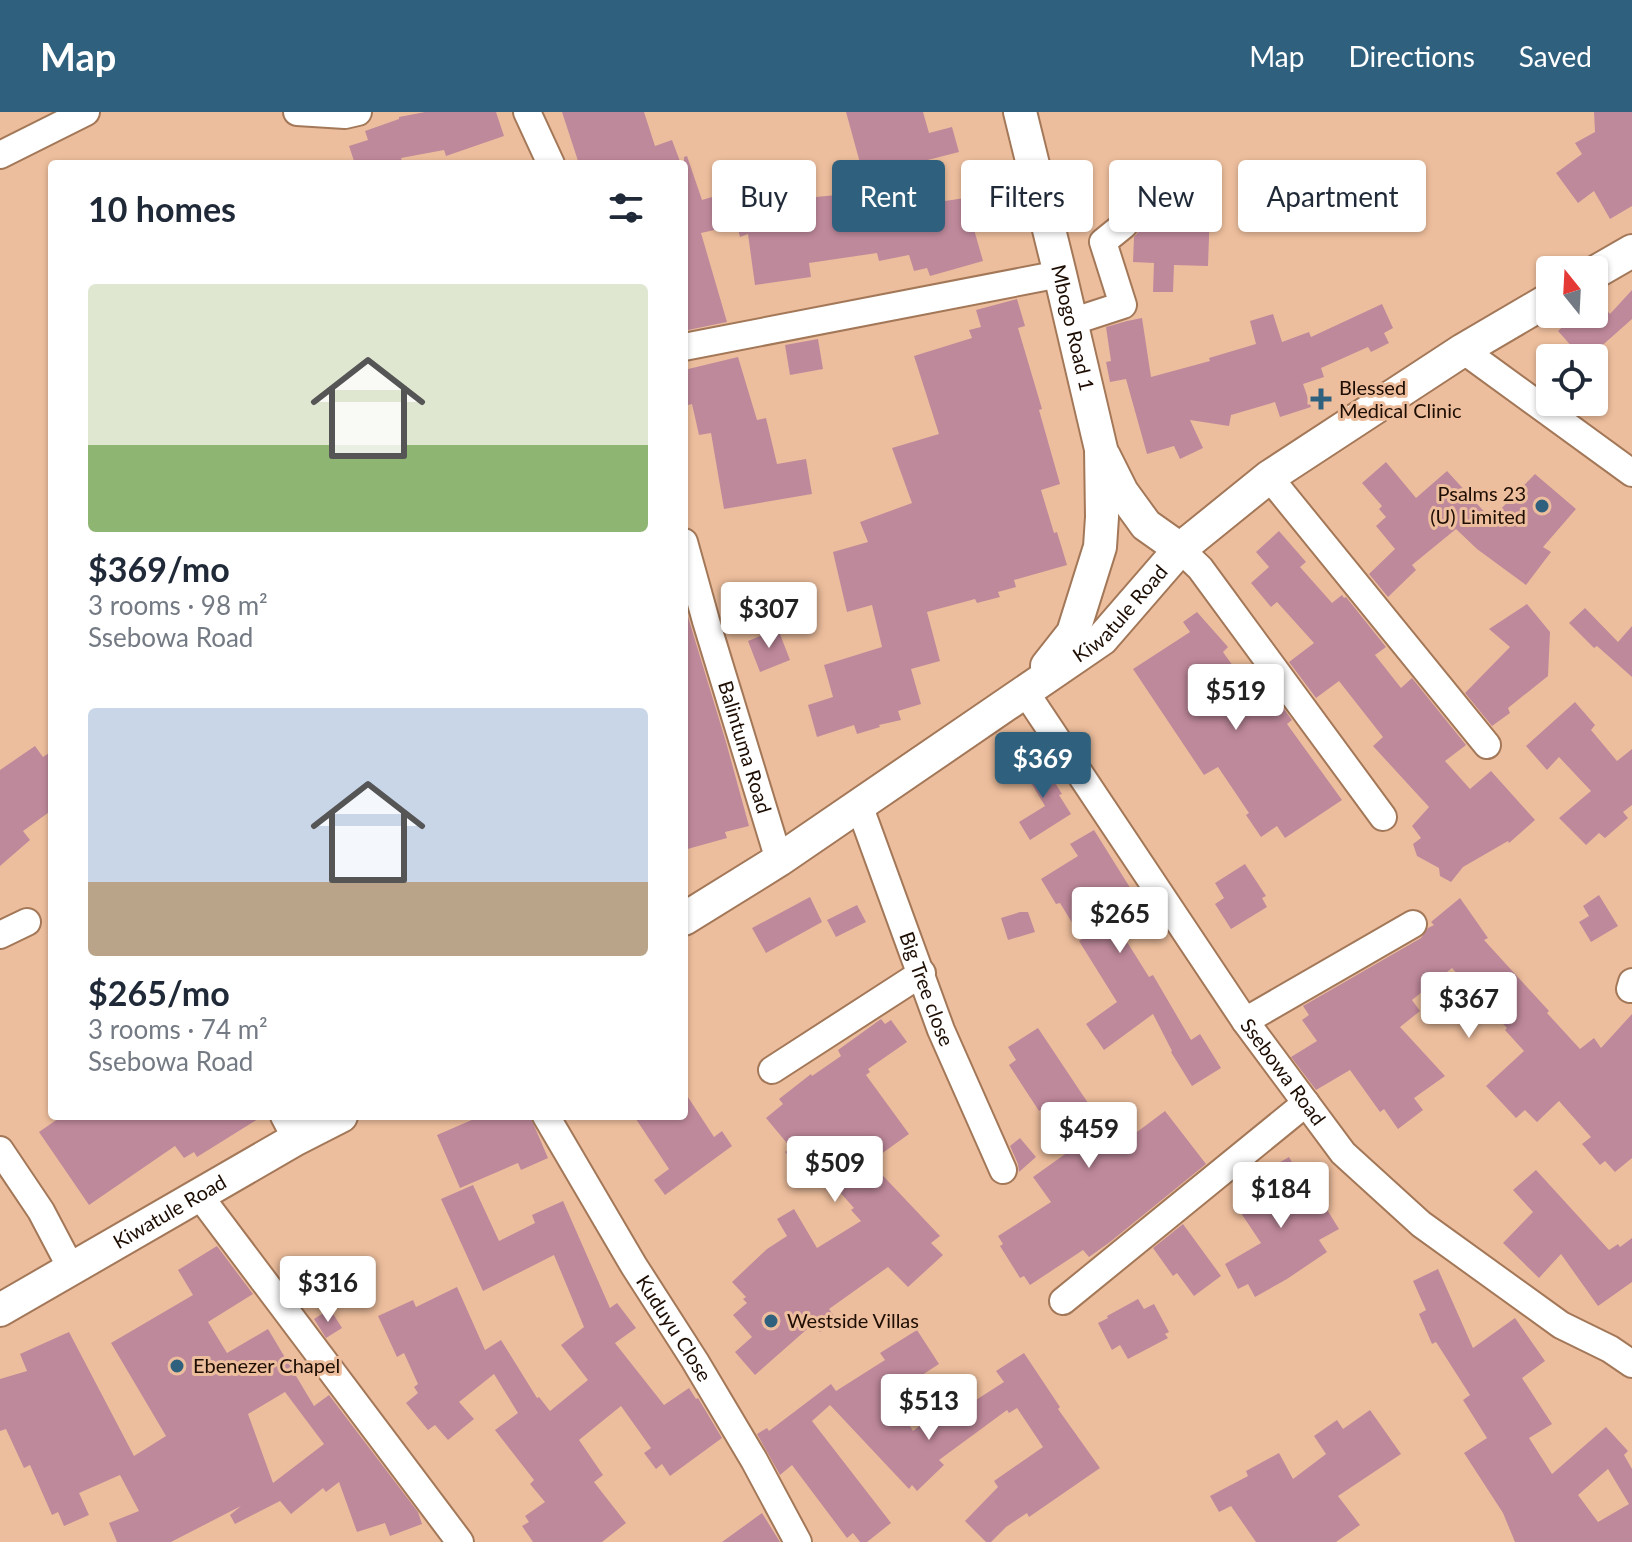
<!DOCTYPE html>
<html lang="en">
<head>
<meta charset="utf-8">
<style>
  :root { --surface:#fff; --page:#f2f2f3; --text:#1f2937; --muted:#747a83; --accent:#2f617e }
  body { margin:0; font-family:Lato,sans-serif; background:var(--page); color:var(--text); height:100vh; display:flex; flex-direction:column; font-size:30px; white-space:nowrap }
  * { box-sizing:border-box; margin:0 }
  p { font-size:26px; color:var(--muted) }
  .icon { flex:none; width:44px; height:44px; fill:none; stroke:currentColor; stroke-width:2; stroke-linecap:round; stroke-linejoin:round }
  .map { position:relative; flex:1; overflow:hidden }
  .panel { position:absolute; left:48px; top:48px; width:640px; height:960px; display:flex; flex-direction:column; background:var(--surface); border-radius:8px; box-shadow:0 2px 6px #0004 }
  .panel>* { flex:none }
  .top-card { position:absolute; left:712px; top:48px; width:760px; height:72px; display:flex; gap:16px }
  .needle { width:52px; rotate:342deg }
  .buttons { position:absolute; left:1536px; top:144px; display:grid; gap:16px }
  .buttons a { display:grid; place-items:center; width:72px; height:72px; border-radius:8px; background:var(--surface); box-shadow:0 2px 6px #0004; font-size:40px }
  .price { position:absolute; translate:-50% -68px; padding:0 18px; border-radius:8px; background:#fff; color:#222; font-size:26px; line-height:52px; filter:drop-shadow(0 2px 4px #0008) }
  .price::after { content:''; position:absolute; left:50%; top:48px; width:24px; height:18px; margin-left:-12px; background:inherit; clip-path:polygon(0 0,100% 0,50% 100%) }
  .price.active { background:var(--accent); color:#fff }
  ul { padding:0; list-style:none }
  li { display:grid; align-content:center; gap:16px; height:424px; padding:0 40px }
  li span { display:grid; place-items:center; height:248px; border-radius:8px; color:#555 }
  li>.icon { margin-inline-start:auto }
  span .icon { width:144px; height:144px; fill:#fffc; stroke-width:1 }
  li b { font-size:34px }
  h2 { display:flex; justify-content:space-between; align-items:center; height:96px; padding:0 40px; font-size:34px }
  .chip { padding:0 28px; border-radius:8px; background:var(--surface); box-shadow:0 2px 6px #0004; font-size:28px; line-height:72px }
  .chip.active { background:var(--accent); color:#fff }
  header { display:flex; align-items:center; gap:48px; box-sizing:border-box; height:112px; padding:0 40px; background:var(--accent); color:#fff }
  header strong { font-size:38px }
  nav { display:flex; gap:44px; margin-inline-start:auto; font-size:28px }
  .map>svg:first-child { display:block }
  .building { fill:#bf899c; fill-rule:evenodd }
  .lines { fill:none; stroke-linecap:round; stroke-linejoin:round }
  .minor-casing { stroke:#a37859; stroke-width:30 }
  .major-casing { stroke:#a37859; stroke-width:36 }
  .minor { stroke:#fff; stroke-width:26 }
  .major { stroke:#fff; stroke-width:32 }
  .poi-dot { fill:#2f617e; stroke:#edbe9d; stroke-width:3 }
  .labels { text-anchor:middle; stroke-width:6; stroke-linejoin:round; paint-order:stroke }
  .street-label { font-size:20px; fill:#1d0d03; stroke:#edbe9d }
  .poi-label { font-size:20px; fill:#1d0d03; stroke:#edbe9d; text-anchor:start }
</style>
</head>
<body>
<header>
<strong>Map</strong>
<nav><a>Map</a><a>Directions</a><a>Saved</a></nav>
</header>
<div class="map">
<svg width="1632" height="1430" viewBox="0 0 1632 1430">
  <rect width="100%" height="100%" fill="#edbe9d"/>
  <path class="building" d="M425,0H496L504,24L446,44L444,38L401,46L403,52H355L349,34L368,28L365,19L399,7V5Z
    M562,0H644L655,34L672,28L681,52H579Z
    M846,0H923L929,21L952,15L959,40L912,52L918,93L965,86L983,149L930,164L927,156L914,159L909,143L879,149L877,141L809,151L811,165L755,173L748,122L740,125L735,106L766,97L765,94L783,88L816,82V85L868,80Z
    M1594,0H1632V94L1610,107L1594,79L1578,91L1556,61L1582,42L1575,31L1595,20Z
    M687,44L702,88L712,85L719,117L701,121L727,210L688,218L684,206V45Z
    M997,53L1005,84L985,89L977,58Z
    M1135,93L1210,96L1208,154L1174,153L1173,180H1153L1154,151L1133,150L1134,125L1139,119L1140,111L1135,102Z
    M1632,178V207L1588,246H1582L1558,219L1577,202H1594V184L1610,202Z
    M1017,187L1025,214L1018,216L1042,297L1039,298L1060,372L1041,378L1054,421L1057,420L1067,453L1014,468L1016,475L998,480L1000,485L977,491L975,487L927,500L940,549L911,557L921,592L898,599L901,608L879,613L880,615L857,622L854,613L817,625L808,593L833,585L824,553L882,535L872,493L847,500L833,440L868,430L860,410L912,391L892,336L939,322L914,244L972,226L969,218L981,215L976,198Z
    M1382,192L1393,216L1384,221L1389,231L1371,240L1368,235L1321,256L1324,265L1303,272L1311,295L1280,305L1275,290L1231,303L1229,314L1190,308L1203,336L1180,347L1174,334L1147,342L1126,267L1110,270L1106,250L1111,249L1106,215L1127,209L1142,206L1151,265L1210,249L1209,246L1256,232L1250,209L1273,202L1282,230L1309,220L1311,225Z
    M818,227L823,257L790,263L785,233Z
    M738,245L757,308L766,306L777,352L806,347L812,382L724,397L711,321L699,323L692,292L684,294V258Z
    M1386,350L1416,386L1447,359L1491,407L1535,362L1576,397L1543,435L1551,440L1526,473L1477,437L1456,417L1412,453L1416,458L1388,485L1369,462L1395,437L1376,414L1386,405L1379,397L1382,394L1362,371Z
    M1279,419L1306,450L1300,455L1332,491L1342,483L1344,486L1346,485L1386,535L1375,543L1401,576L1412,566L1466,633L1445,649L1470,677L1491,659L1535,708L1509,731L1508,729L1463,755L1451,770L1440,764L1439,756L1417,744L1413,732L1421,726L1412,714L1429,695L1373,634L1383,625L1339,569L1316,586L1289,550L1314,531L1277,490L1271,495L1251,471L1269,455L1256,440Z
    M1527,492L1550,520L1548,564L1508,596L1510,601L1492,614L1465,581L1510,535L1489,517Z
    M684,495H685L726,630L749,714L725,720L727,726L684,738Z
    M1585,496L1618,530L1632,514V565L1597,534L1594,536L1569,511Z
    M1197,500L1228,535L1223,540L1258,589L1261,587L1264,590L1273,582L1292,608L1287,612L1342,688L1285,726L1277,714L1261,725L1246,703L1249,701L1218,655L1204,663L1133,557L1190,520L1183,510Z
    M778,517L790,548L760,560L748,529Z
    M1575,590L1595,613L1591,618L1617,649L1632,637V693L1623,700L1628,706L1605,726L1599,721L1586,733L1559,706L1591,679L1559,645L1547,658L1526,634Z
    M35,634L43,645L52,639V698L23,719L30,728L0,754V658Z
    M1038,643L1062,682L1059,683L1071,702L1030,728L1019,710L1045,694L1021,654Z
    M1094,718L1139,790L1112,806L1149,865L1153,863L1191,928L1200,922L1221,956L1192,974L1171,940L1172,939L1153,902L1104,938L1086,912L1117,890L1079,829L1082,827L1060,791L1056,792L1041,767L1078,744L1070,732Z
    M1245,752L1266,784L1262,786L1267,795L1231,817L1215,792L1224,786L1215,771Z
    M1599,783L1618,814L1591,830L1579,810L1589,804L1583,794Z
    M810,785L822,810L766,841L752,816Z
    M1460,786L1488,826L1484,828L1549,899L1547,901L1580,937L1594,926L1601,936L1632,902V1046L1615,1060L1605,1049L1600,1053L1582,1032L1591,1025L1559,989L1537,1010L1525,998L1516,1006L1486,974L1524,939L1505,918L1507,916L1452,856L1412,888L1420,899L1400,915L1445,964L1414,986L1423,998L1398,1017L1384,997L1380,1000L1350,958L1316,978L1291,945L1317,929L1302,908L1309,903L1303,894L1421,826L1428,816L1434,813L1431,810Z
    M857,793L866,810L836,825L827,808Z
    M1020,800H1028L1035,820L1008,828L1001,806Z
    M881,907L885,912L891,908L907,930L868,957L870,960L866,963L909,1022L870,1050L940,1124L931,1131L943,1143L908,1175L888,1155L829,1197L837,1208L820,1220L814,1211L755,1263L735,1240L752,1225L733,1203L747,1191L743,1187L746,1185L732,1170L767,1137L787,1124L777,1107L794,1097L817,1136L861,1109L851,1098L854,1096L812,1049L801,1058L785,1040L791,1036L766,1006L783,992L779,987L811,962L812,964L841,944L838,938Z
    M1038,916L1102,1012L1109,1007L1118,1018L1129,1010L1137,1020L1165,999L1206,1052L1110,1130L1089,1145L1083,1138L1030,1173L1024,1164L1020,1166L1000,1134L1003,1132L998,1124L1051,1090L1033,1065L1075,1035L1048,993L1039,999L1009,953L1016,948L1008,935Z
    M684,979L714,1025L722,1019L732,1034L665,1083L654,1068L669,1057L634,1004H684Z
    M62,1004H263L197,1045L194,1040L184,1046L175,1034L89,1093L39,1020Z
    M481,1004H530L548,1046L521,1058L518,1051L460,1076L437,1023Z
    M1020,1026L1036,1045L1019,1060L1018,1052L1010,1034Z
    M1289,1045L1315,1091L1321,1088L1339,1117L1319,1128L1327,1140L1287,1167L1255,1185L1248,1172L1238,1177L1225,1152L1261,1131L1239,1098L1259,1085L1249,1068Z
    M1536,1058L1609,1138L1618,1132L1620,1135L1632,1126V1170L1598,1194L1561,1142L1539,1166L1503,1131L1533,1100L1513,1078Z
    M473,1073L499,1129L535,1111L532,1103L563,1089L610,1196L617,1191L636,1216L615,1231L664,1293L689,1276L696,1287L698,1286L722,1326L670,1364L662,1352L656,1357L644,1341L651,1336L621,1294L579,1328L603,1363L594,1370L626,1411L602,1430H533L522,1414L529,1410L525,1404L545,1390L530,1372L534,1368L495,1318L518,1301L494,1262L459,1290L474,1307L448,1328L435,1313L428,1318L406,1291L418,1281L414,1275L418,1272L404,1241L397,1245L378,1204L413,1188L416,1195L457,1175L485,1238L501,1228L537,1286L539,1285L550,1299L588,1268L561,1233L584,1215L554,1143L483,1179L441,1087Z
    M1183,1112L1221,1164L1194,1184L1177,1161L1173,1164L1153,1136Z
    M217,1134L253,1182L208,1210L227,1241L268,1217L314,1294L329,1283L418,1400L422,1412L390,1424L385,1411L357,1420L339,1370L326,1380L323,1376L291,1402L280,1389L235,1412L230,1403L241,1394L171,1430H117L109,1411L139,1399L120,1363L79,1381L89,1403L64,1414L58,1400L52,1403L30,1353L24,1356L6,1317L0,1319V1267L27,1259L20,1242L69,1220L134,1344L166,1324L111,1231L193,1183L178,1158ZM285,1280L324,1332L273,1371L248,1302Z
    M1438,1157L1473,1236L1515,1206L1545,1249L1522,1266L1552,1312L1529,1326L1552,1362L1606,1315L1628,1339L1624,1343L1632,1357V1430H1515L1503,1401L1464,1341L1487,1326L1463,1288L1470,1283L1436,1230L1432,1232L1419,1202L1426,1198L1413,1169ZM1608,1357L1629,1392L1598,1410L1578,1383Z
    M1138,1187L1144,1197L1154,1192L1169,1220L1165,1222L1168,1226L1128,1247L1120,1233L1112,1238L1098,1211L1108,1206L1107,1204Z
    M330,1197L342,1216L326,1226L314,1207Z
    M917,1218L939,1252L891,1283L913,1319L957,1285L965,1295L1004,1270L996,1259L1024,1241L1060,1295L1058,1297L1100,1356L1029,1405L1027,1401L1006,1415L991,1430H986L965,1409L998,1375L994,1369L1043,1335L1017,1296L1009,1301L1007,1298L939,1348L944,1353L917,1379L912,1373L909,1377L830,1293L812,1309L891,1411L867,1430H860L853,1421L847,1426L792,1353L780,1363L757,1322L767,1316L769,1319L831,1272L836,1279L885,1248L880,1241Z
    M1370,1298L1401,1342L1338,1384L1360,1413L1336,1430H1256L1231,1394L1219,1400L1210,1384L1248,1364L1246,1359L1279,1341L1293,1367L1326,1342L1314,1324L1337,1308L1343,1317Z
    M762,1401L780,1430H722Z"/>
  <g class="lines">
    <defs>
      <g id="minor">
        <path d="M297,0L345,3L358,0"/>
        <path d="M527,0L551,52"/>
        <path d="M0,43L86,0"/>
        <path d="M1071,210L1123,193L1103,130L1124,113"/>
        <path d="M684,235L1060,162"/>
        <path d="M1463,238L1632,361"/>
        <path d="M1269,365L1487,633"/>
        <path id="s1" d="M684,430L706,509L779,748"/>
        <path d="M1180,437L1200,456L1383,705"/>
        <path id="s2" d="M1026,581L1245,909L1343,1041L1421,1112L1561,1213L1610,1237L1632,1252"/>
        <path id="s3" d="M859,693L941,918L1003,1058"/>
        <path d="M0,823L27,810"/>
        <path d="M1630,877L1632,870"/>
        <path d="M1245,909L1413,812"/>
        <path d="M772,958L922,861"/>
        <path d="M284,1004L296,1027"/>
        <path id="s4" d="M546,1004L634,1154L695,1249L754,1348L798,1430"/>
        <path d="M0,1038L41,1099L71,1156"/>
        <path d="M199,1083L460,1430"/>
        <path d="M1063,1189L1306,991"/>
      </g>
      <g id="major">
        <path id="s5" d="M1020,0L1060,162L1101,337L1102,405L1100,435L1073,521L1047,554"/>
        <path d="M1594,161L1632,139"/>
        <path d="M1104,344L1122,380L1146,413L1180,437"/>
        <path id="s6" d="M684,807L779,748L1102,527L1180,437L1269,365L1463,238L1550,187"/>
        <path id="s7" d="M0,1198L296,1027L341,1004"/>
      </g>
    </defs>
    <use href="#minor" class="minor-casing"/>
    <use href="#major" class="major-casing"/>
    <use href="#minor" class="minor"/>
    <use href="#major" class="major"/>
  </g>
  <g class="poi-dot">
    <path d="M1317 275h8v8h8v8h-8v8h-8v-8h-8v-8h8z"/>
    <circle cx="1542" cy="394" r="8"/>
    <circle cx="771" cy="1209" r="8"/>
    <circle cx="177" cy="1254" r="8"/>
  </g>
  <g class="labels">
    <g class="street-label">
      <text dy="7" stroke="none"><textPath href="#s5" startOffset="222">Mbogo Road 1</textPath></text>
      <text dy="7" stroke="none"><textPath href="#s6" startOffset="534">Kiwatule Road</textPath></text>
      <text dy="7" stroke="none"><textPath href="#s1" startOffset="214">Balintuma Road</textPath></text>
      <text dy="7" stroke="none"><textPath href="#s3" startOffset="196">Big Tree close</textPath></text>
      <text dy="7" stroke="none"><textPath href="#s2" startOffset="458">Ssebowa Road</textPath></text>
      <text dy="7" stroke="none"><textPath href="#s7" startOffset="196">Kiwatule Road</textPath></text>
      <text dy="7" stroke="none"><textPath href="#s4" startOffset="248">Kuduyu Close</textPath></text>
    </g>
    <g class="poi-label">
      <text x="1339" y="283">Blessed<tspan x="1339" dy="23">Medical Clinic</tspan></text>
      <text x="1526" y="389" text-anchor="end">Psalms 23<tspan x="1526" dy="23">(U) Limited</tspan></text>
      <text x="787" y="1216">Westside Villas</text>
      <text x="193" y="1261">Ebenezer Chapel</text>
    </g>
  </g>
</svg>
<div class="buttons">
<a><svg class="needle" viewBox="-14 -14 28 28"><path d="M0-13l5 13h-10z" fill="#e53935"/><path d="M0 13l5-13h-10z" fill="#747a83"/></svg></a>
<a><svg class="icon" aria-label="locate" viewBox="0 0 24 24"><circle cx="12" cy="12" r="6"/><path d="M12 2v4M12 18v4M2 12h4M18 12h4"/></svg></a>
</div>
<b class="price" style="left:769px;top:538px">$307</b>
<b class="price" style="left:1236px;top:620px">$519</b>
<b class="price active" style="left:1043px;top:688px">$369</b>
<b class="price" style="left:1120px;top:843px">$265</b>
<b class="price" style="left:1469px;top:928px">$367</b>
<b class="price" style="left:1089px;top:1058px">$459</b>
<b class="price" style="left:835px;top:1092px">$509</b>
<b class="price" style="left:1281px;top:1118px">$184</b>
<b class="price" style="left:328px;top:1212px">$316</b>
<b class="price" style="left:929px;top:1330px">$513</b>
<div class="top-card">
<a class="chip">Buy</a>
<a class="chip active">Rent</a>
<a class="chip">Filters</a>
<a class="chip">New</a>
<a class="chip">Apartment</a>
</div>
<section class="panel">
<h2>10 homes<svg class="icon" aria-label="filters" viewBox="0 0 24 24"><path d="M4 7h16M4 17h16"/><circle cx="9" cy="7" r="2"/><circle cx="15" cy="17" r="2"/></svg></h2>
<ul>
<li><span style="background:linear-gradient(#dfe7d0 65%,#8fb573 0)"><svg class="icon" aria-label="home" viewBox="0 0 24 24"><path d="M3 11l9-7 9 7M6 9v11h12V9"/></svg></span><div><b>$369/mo</b><p>3 rooms · 98 m²</p><p>Ssebowa Road</p></div></li>
<li><span style="background:linear-gradient(#c9d6e8 70%,#b9a48a 0)"><svg class="icon" aria-label="home" viewBox="0 0 24 24"><path d="M3 11l9-7 9 7M6 9v11h12V9"/></svg></span><div><b>$265/mo</b><p>3 rooms · 74 m²</p><p>Ssebowa Road</p></div></li>
</ul>
</section>
</div>
</body>
</html>
